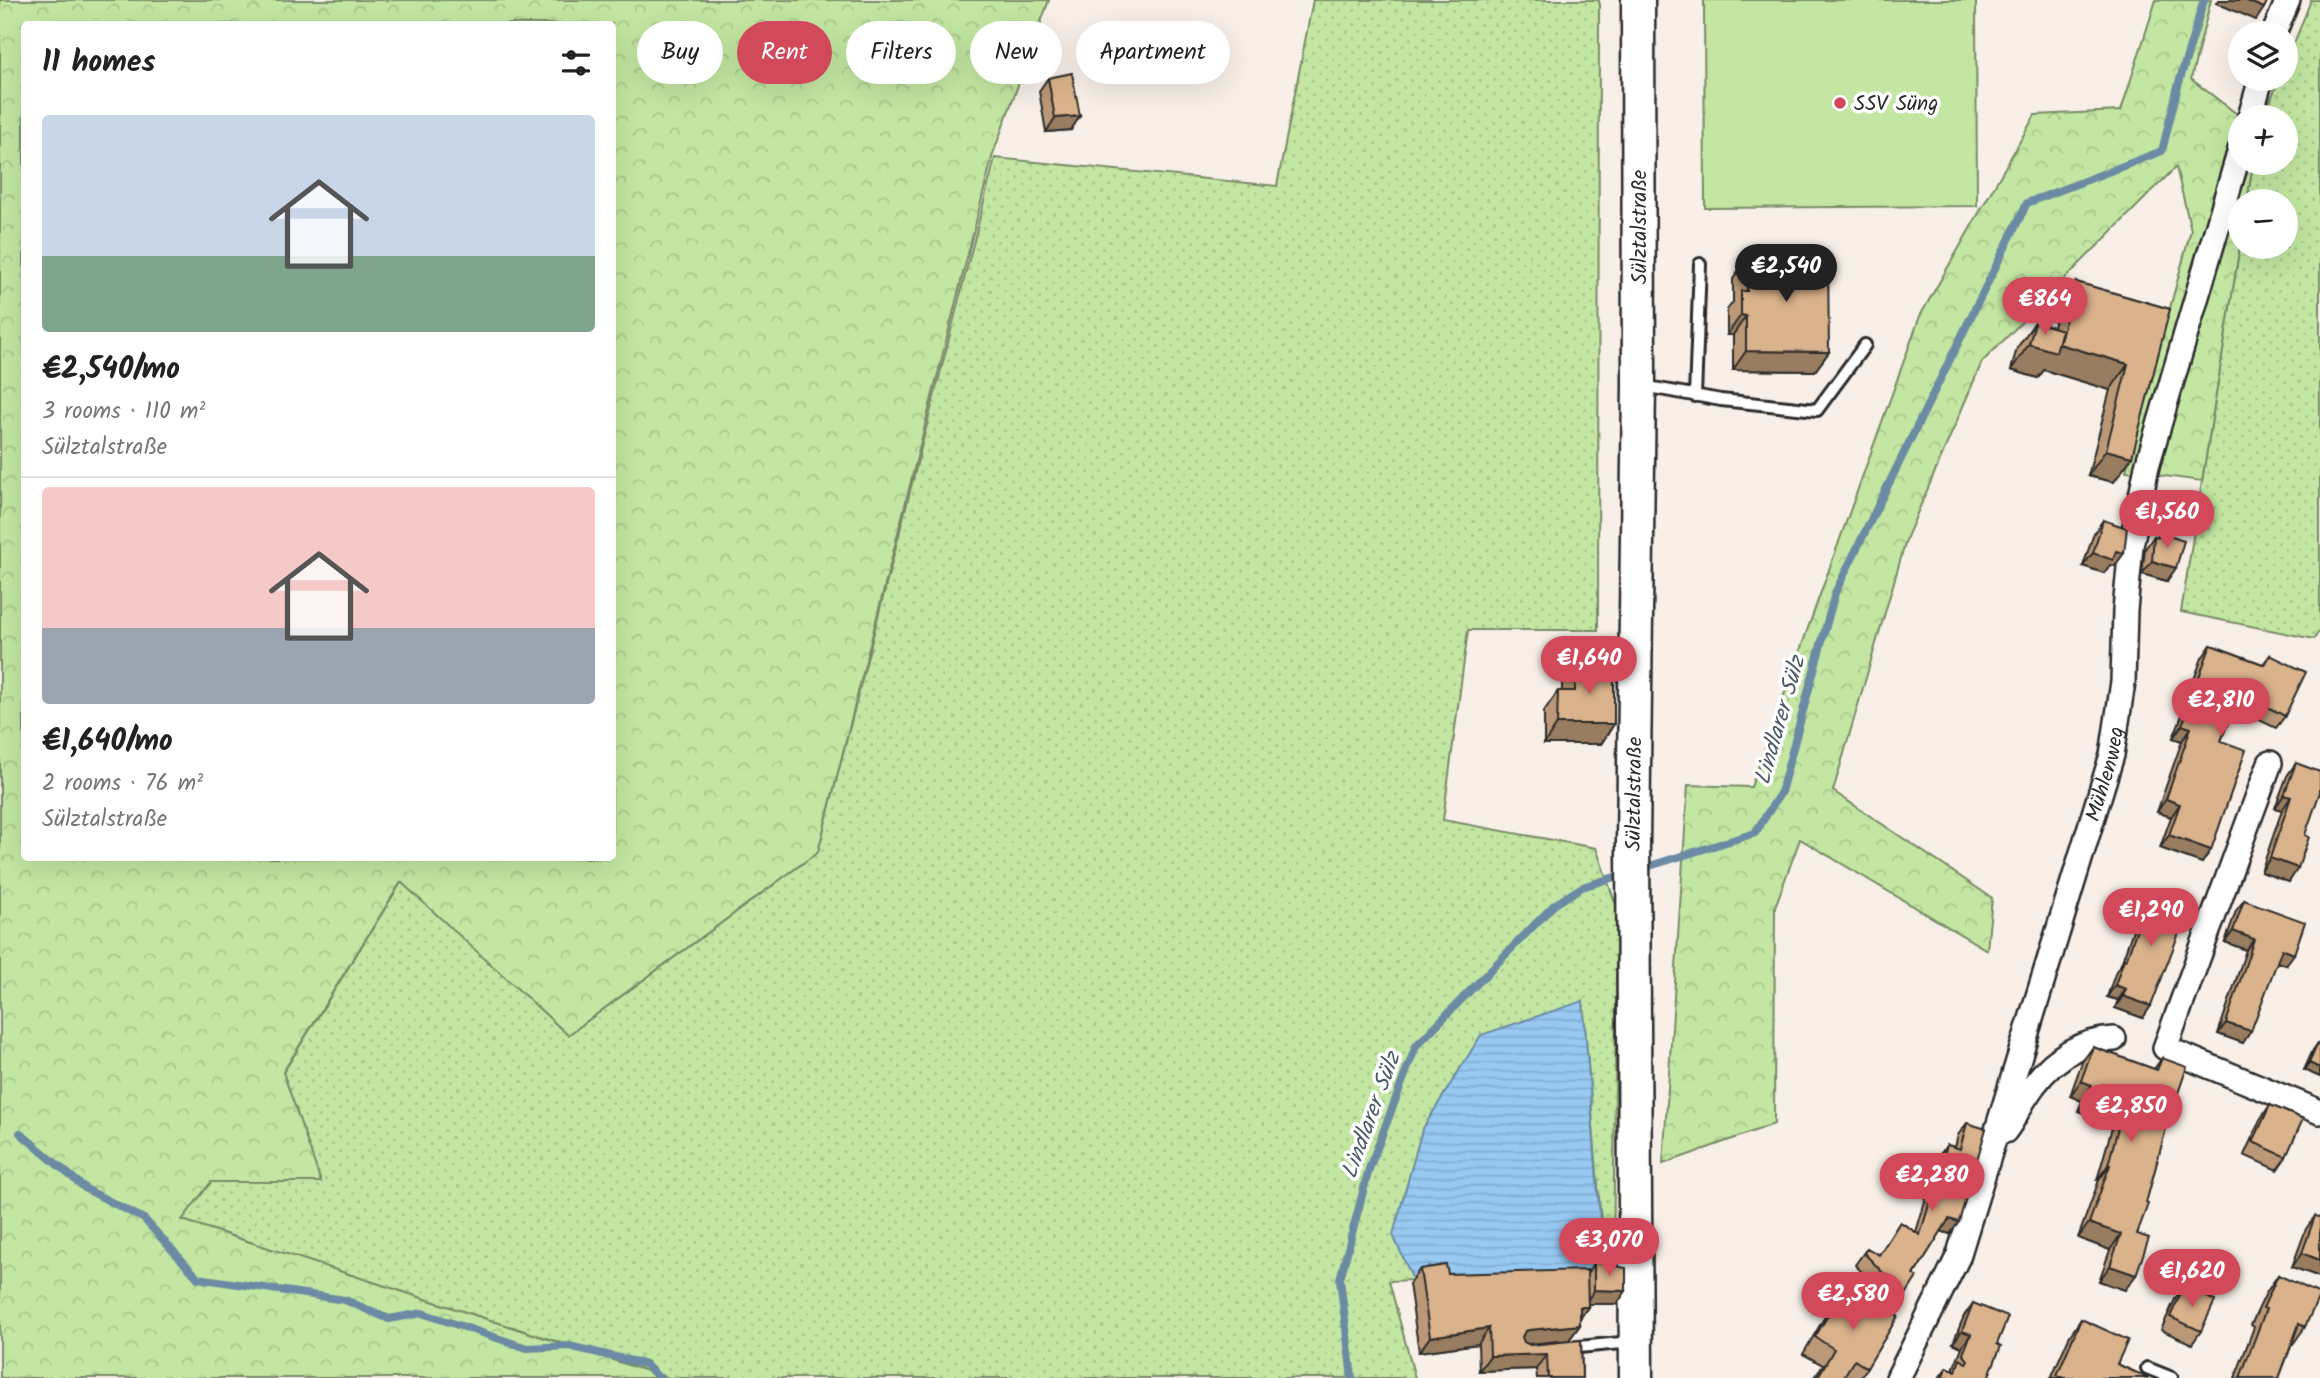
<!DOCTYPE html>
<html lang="en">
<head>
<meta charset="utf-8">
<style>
  :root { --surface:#fff; --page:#f6f6f6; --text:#222; --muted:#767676; --line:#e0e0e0; --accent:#d1495b }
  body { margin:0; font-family:Kalam,sans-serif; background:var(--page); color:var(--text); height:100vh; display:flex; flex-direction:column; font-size:26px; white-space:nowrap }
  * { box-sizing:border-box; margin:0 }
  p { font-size:23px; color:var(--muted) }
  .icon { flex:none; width:38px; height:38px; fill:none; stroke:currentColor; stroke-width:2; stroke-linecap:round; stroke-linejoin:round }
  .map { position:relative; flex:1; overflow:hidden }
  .details { position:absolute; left:21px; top:21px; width:595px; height:840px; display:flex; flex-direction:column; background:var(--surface); border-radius:7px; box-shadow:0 7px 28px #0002 }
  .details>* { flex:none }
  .banner { position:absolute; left:637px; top:21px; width:665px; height:63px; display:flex; gap:14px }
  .buttons { position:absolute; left:2228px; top:21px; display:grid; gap:14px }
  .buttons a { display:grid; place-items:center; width:70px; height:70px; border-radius:50%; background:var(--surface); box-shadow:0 7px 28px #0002; font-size:35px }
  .price { position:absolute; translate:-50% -60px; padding:0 16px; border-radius:24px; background:var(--accent); color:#fff; font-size:23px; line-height:46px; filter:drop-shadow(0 2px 4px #0008) }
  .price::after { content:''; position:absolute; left:50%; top:42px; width:21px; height:16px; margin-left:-10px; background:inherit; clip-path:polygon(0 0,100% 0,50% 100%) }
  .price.on { background:#222; color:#fff }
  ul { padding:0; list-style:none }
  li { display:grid; align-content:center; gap:14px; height:371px; padding:0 21px }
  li+li { border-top:2px solid var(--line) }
  li span { display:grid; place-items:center; height:217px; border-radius:7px; color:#555 }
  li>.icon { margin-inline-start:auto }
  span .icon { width:126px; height:126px; fill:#fffc; stroke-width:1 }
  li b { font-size:30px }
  h2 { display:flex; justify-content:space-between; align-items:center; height:84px; padding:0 21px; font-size:30px }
  .pill { padding:0 24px; border-radius:32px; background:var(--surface); box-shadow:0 7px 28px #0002; font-size:24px; line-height:63px }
  .pill.on { background:var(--accent); color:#fff }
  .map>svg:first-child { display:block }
  .grass { fill:url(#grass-dots); stroke:#778966; stroke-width:2 }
  .forest { fill:url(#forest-crowns); stroke:#778966; stroke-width:2; fill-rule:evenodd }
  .pitch { fill:#c3e7a2; stroke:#778966; stroke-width:2 }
  .water { fill:url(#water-rules); stroke:#6c8aa3; stroke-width:2 }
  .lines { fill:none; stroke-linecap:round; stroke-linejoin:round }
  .stream { stroke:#6c8aa3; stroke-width:8 }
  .service-casing { stroke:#2b2b2b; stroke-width:16 }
  .minor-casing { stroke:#2b2b2b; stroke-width:28 }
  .secondary-casing { stroke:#2b2b2b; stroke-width:37 }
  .service { stroke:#fff; stroke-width:10 }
  .minor { stroke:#fff; stroke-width:23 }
  .secondary { stroke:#fff; stroke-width:32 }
  .wall { fill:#bb9978; stroke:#2b2b2b; stroke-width:2 }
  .shaded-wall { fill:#997d61; stroke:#2b2b2b; stroke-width:2 }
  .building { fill:#dab28b; stroke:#2b2b2b; stroke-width:2 }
  .poi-dot { fill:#d1495b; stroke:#fff; stroke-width:2.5 }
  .labels { text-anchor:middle; stroke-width:7; stroke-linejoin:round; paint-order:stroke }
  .poi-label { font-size:21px; fill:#2b2b2b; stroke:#fff; text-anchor:start }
  .street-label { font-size:21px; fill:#2b2b2b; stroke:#fff }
  .water-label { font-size:23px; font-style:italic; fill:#4b5a67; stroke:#fff }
</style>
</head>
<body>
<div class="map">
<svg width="2320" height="1378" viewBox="0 0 2320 1378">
  <defs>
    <pattern id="grass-dots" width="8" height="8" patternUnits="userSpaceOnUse" patternTransform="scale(1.75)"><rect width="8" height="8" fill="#c3e7a2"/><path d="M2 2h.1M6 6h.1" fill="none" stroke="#a8c68c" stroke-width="1.8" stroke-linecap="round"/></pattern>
    <pattern id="forest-crowns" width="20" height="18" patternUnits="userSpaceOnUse" patternTransform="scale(1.75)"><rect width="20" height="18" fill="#c3e7a2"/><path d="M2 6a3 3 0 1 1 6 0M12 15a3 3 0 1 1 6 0" fill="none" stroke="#a8c68c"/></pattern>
    <pattern id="water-rules" width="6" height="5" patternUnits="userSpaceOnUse" patternTransform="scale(1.75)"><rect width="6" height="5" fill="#97c9f3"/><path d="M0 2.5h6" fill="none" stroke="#82add0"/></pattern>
  </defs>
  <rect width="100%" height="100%" fill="#f8f0e8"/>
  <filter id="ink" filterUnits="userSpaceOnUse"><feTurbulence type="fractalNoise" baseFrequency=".0143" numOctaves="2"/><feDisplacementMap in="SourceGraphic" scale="14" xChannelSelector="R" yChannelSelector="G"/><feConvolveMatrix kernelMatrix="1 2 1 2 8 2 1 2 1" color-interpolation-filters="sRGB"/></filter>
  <g filter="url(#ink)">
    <path class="grass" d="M1313,0H1599L1598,630H1468L1443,820L1596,848L1617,908L1613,1273L1605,1271L1583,1002L1413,1280L1389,1281L1415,1378H669L182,1220L211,1182H320L283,1073L402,881L568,1035L818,852L995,158L1277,186Z
      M2311,0H2320V630L2314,639L2181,612L2240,245V247H2286V201H2247L2253,163H2286V117H2264L2279,79H2286V64Z"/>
    <path class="forest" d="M0,0H1049L993,154L818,852L568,1035L401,882L283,1072L321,1182H211L182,1220L668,1378H0ZM24,24H612V858H24Z
      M2156,0H2211L2191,79L2241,117L2240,163H2253L2247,201H2240V245L2202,481L2126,471L2191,230L2176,167L1982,362L1907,537L1833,791L1992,898L1987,950L1800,839L1775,907L1774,1124L1663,1164L1688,785L1751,787L1920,316L2035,115L2121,111Z"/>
    <path class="pitch" d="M1704,0H1976L1977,206L1705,208Z"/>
    <path class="water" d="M1583,1001L1604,1271L1413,1280L1393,1235L1422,1130L1481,1035Z"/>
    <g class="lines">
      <path class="stream" d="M1640,869L1755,833L1781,792L1835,593L2027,203L2162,151L2178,86L2204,0
        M20,1133L86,1189L144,1219L198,1278L345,1300L389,1319L422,1313L527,1348L569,1346L645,1364L659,1378
        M1352,1378L1340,1279L1369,1169L1416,1046L1554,905L1582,887L1628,873"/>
      <defs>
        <path id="service" d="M1643,386L1721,400L1817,410L1865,345
          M1695,396L1700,264
          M1568,1348L1632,1342
          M2147,1368L2172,1378"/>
        <g id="minor">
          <path d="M2274,33L2288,0"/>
          <path d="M2250,117L2261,79"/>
          <path d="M2270,763L2165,1048L2320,1112"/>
          <path d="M2005,1131C2013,1121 2018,1109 2025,1098C2046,1064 2074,1041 2114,1039"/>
          <path id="s1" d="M1898,1378L1958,1257L2112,755L2123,682L2125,610L2131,546L2147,466L2240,150"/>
        </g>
        <g id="secondary">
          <path id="s2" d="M1636,1378L1633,843L1639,386L1638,0"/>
        </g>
      </defs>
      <use href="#service" class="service-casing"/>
      <use href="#minor" class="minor-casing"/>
      <use href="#secondary" class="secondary-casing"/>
      <use href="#service" class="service"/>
      <use href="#minor" class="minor"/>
      <use href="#secondary" class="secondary"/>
    </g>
    <path class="wall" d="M1048,78L1071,130L1046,132L1039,91Z
      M1761,248L1781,259L1829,352L1815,371L1733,370V335H1727V310L1733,302V279L1747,259H1753Z
      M2076,282L2170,309L2114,482L2088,476L2110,390L2044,370L2038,378L2011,370L2017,348L2035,322L2053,327L2058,308Z
      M2103,520L2115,566L2110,565L2104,573L2083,566L2094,533Z
      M2160,533L2167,581L2142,574L2145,549L2154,536L2157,537Z
      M2211,645L2263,664L2270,655L2285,716L2276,728L2234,708L2221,741L2202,863L2160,848L2171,817L2157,812L2182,741L2173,738L2192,690H2190L2202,658Z
      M1575,663L1614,724L1601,744H1544V711L1558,691H1562V682Z
      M2296,763L2305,835L2289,882L2261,872L2282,810L2275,808L2287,776Z
      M2150,892L2143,1018L2115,1008L2118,1000L2107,997L2116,971L2121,964L2142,904Z
      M2244,900L2286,965L2277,962L2243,1043L2218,1034L2246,950L2225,942L2236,911Z
      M2318,1043H2320V1077L2304,1070L2313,1050Z
      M2093,1047L2154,1069L2162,1058L2167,1125L2137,1234L2125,1290L2099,1281L2110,1250L2078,1238L2099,1180H2097L2113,1124L2078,1111L2082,1101L2070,1096L2082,1062Z
      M2270,1105L2286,1157L2277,1170L2244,1155L2261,1118Z
      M1967,1123L1950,1234L1941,1231L1914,1275L1905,1296L1897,1308L1855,1265L1867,1248L1879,1255L1900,1222L1916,1232L1938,1157L1947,1145L1955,1147L1958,1135Z
      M2315,1216L2320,1277L2292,1267L2306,1229Z
      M1594,1262L1617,1304H1588V1307L1580,1318V1325L1569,1340L1528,1344L1530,1345L1581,1340L1582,1378H1537L1536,1369L1479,1371L1478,1344L1419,1352L1409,1284L1420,1269L1448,1274H1587Z
      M2278,1275L2305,1327L2293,1344H2292L2279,1378H2235L2254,1327L2251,1325L2266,1293Z
      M1846,1285L1867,1368L1860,1378L1815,1377L1823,1365L1803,1354L1834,1301Z
      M2184,1286L2201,1331L2192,1344L2161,1330L2175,1299Z
      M1973,1303L1997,1344L1988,1378H1939L1947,1367L1953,1370L1954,1368V1367L1962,1347L1953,1343L1964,1316Z
      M2081,1319L2117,1364L2148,1378H2051L2069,1337Z"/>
    <path class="shaded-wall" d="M2218,0H2245L2264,8L2256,20L2216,3Z
      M1080,116L1071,130L1046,132L1055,118Z
      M1741,315L1746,316L1733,335H1727Z
      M2029,344H2059L2128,364L2110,390L2044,370L2038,378L2011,370Z
      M1746,351L1829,352L1815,371L1733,370Z
      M2106,450L2132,457L2114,482L2088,476Z
      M2116,551L2124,553L2115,566L2110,565L2104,573L2083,566L2093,553Z
      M2152,561L2176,568L2167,581L2142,574Z
      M2199,677L2201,678L2192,690H2190Z
      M1557,724H1614L1601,744H1544Z
      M2182,725L2191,728L2182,741L2173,738Z
      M2284,795L2291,797L2282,810L2275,808Z
      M2166,799L2180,804L2171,817L2157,812Z
      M2169,835L2211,850L2202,863L2160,848Z
      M2270,858L2298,868L2289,882L2261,872Z
      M2233,931L2254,939L2246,950L2225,942Z
      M2282,949L2294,954L2286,965L2274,961Z
      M2115,985L2126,989L2118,1000L2107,997Z
      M2123,996L2151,1006L2143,1018L2115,1008Z
      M2226,1023L2251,1031L2243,1043L2218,1034Z
      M2309,1063L2320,1068V1077L2304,1070Z
      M2081,1081L2092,1085L2082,1101L2070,1096Z
      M2088,1096L2123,1109L2113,1124L2078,1111Z
      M2108,1165H2110L2099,1180H2097Z
      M1949,1219L1959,1222L1950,1234L1940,1231Z
      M2089,1223L2121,1234L2110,1250L2078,1238Z
      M2302,1253L2320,1260V1277L2292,1267Z
      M2110,1266L2136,1275L2125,1290L2099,1281Z
      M1594,1290L1626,1291L1617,1304H1585Z
      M1580,1307H1588L1577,1323Z
      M1580,1325L1569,1340L1518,1345L1525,1331L1529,1330Z
      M1489,1328L1478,1344L1419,1352L1430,1337Z
      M1962,1331L1971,1334L1962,1347L1953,1343Z
      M1547,1354L1536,1369L1479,1371L1490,1356Z"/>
    <path class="building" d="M2245,0H2268L2264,8Z
      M1072,73L1080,116L1055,118L1048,78Z
      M1761,248H1780L1781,259H1828L1829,352L1746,351V316L1741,315V291H1747V259H1761Z
      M2076,282L2170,309L2132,457L2106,450L2128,364L2059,344Z
      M2035,322L2062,330L2056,352L2029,344Z
      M2103,520L2127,528L2124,553L2116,551L2113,560L2093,553Z
      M2160,533L2184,541L2176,568L2152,561L2154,536L2159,537Z
      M2211,645L2265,665L2270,655L2306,672L2285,716L2239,693L2221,741L2246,750L2211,850L2169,835L2180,804L2166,799L2191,728L2182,725L2201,678L2199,677Z
      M1575,663H1614V724H1557L1558,691H1575Z
      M2296,763L2320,772V792L2305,835L2309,837L2298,868L2270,858L2291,797L2284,795Z
      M2150,892L2189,907L2151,1006L2123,996L2126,989L2115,985L2124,959L2126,960Z
      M2244,900L2305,922L2294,954L2282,949L2251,1031L2226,1023L2254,939L2233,931Z
      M2318,1043L2320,1044V1068L2309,1063Z
      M2093,1047L2157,1070L2162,1058L2187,1067L2167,1125L2146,1203L2148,1204L2137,1234L2149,1238L2136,1275L2110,1266L2121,1234L2089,1223L2110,1165H2108L2123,1109L2088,1096L2092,1085L2081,1081Z
      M2270,1105L2303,1119L2286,1157L2253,1142Z
      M1967,1123L1986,1129L1959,1222L1949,1219L1914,1275L1917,1277L1905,1296L1864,1253L1867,1248L1879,1255L1900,1222L1920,1235L1947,1145L1960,1149Z
      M2315,1216L2320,1217V1260L2302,1253Z
      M1594,1262L1626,1268V1291L1594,1290Z
      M1446,1265L1448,1274L1587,1270L1588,1307H1580V1325L1529,1330L1525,1331L1522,1337L1524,1342L1530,1345L1581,1340L1582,1378H1548L1547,1354L1490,1356L1489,1328L1430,1337L1420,1269Z
      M2278,1275L2320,1294L2305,1327L2299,1324L2279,1378H2240L2266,1309L2263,1308Z
      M1846,1285L1898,1316L1867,1368L1854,1360L1843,1378H1814L1819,1375L1834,1349L1815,1337Z
      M2184,1286L2215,1301L2201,1331L2170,1317Z
      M1973,1303L2008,1317L1997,1344L2001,1346L1988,1378H1942L1947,1367L1956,1371L1960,1359L1966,1363L1968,1360L1963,1354L1971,1334L1962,1331Z
      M2081,1319L2128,1340L2117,1364L2148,1378H2065L2057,1375Z"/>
  </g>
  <circle class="poi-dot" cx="1840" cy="103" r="7"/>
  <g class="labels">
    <g class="poi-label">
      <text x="1854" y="110">SSV Süng</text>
    </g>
    <g class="street-label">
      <text transform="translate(1639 227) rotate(-90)" y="7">Sülztalstraße</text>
      <text dy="7" stroke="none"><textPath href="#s1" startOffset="640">Mühlenweg</textPath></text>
      <text dy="7" stroke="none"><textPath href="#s2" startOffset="584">Sülztalstraße</textPath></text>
    </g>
    <g class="water-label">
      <text transform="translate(1779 720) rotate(-74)" y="8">Lindlarer Sülz</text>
      <text transform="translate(1370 1115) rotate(-70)" y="8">Lindlarer Sülz</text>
    </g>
  </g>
</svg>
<div class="buttons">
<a><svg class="icon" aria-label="layers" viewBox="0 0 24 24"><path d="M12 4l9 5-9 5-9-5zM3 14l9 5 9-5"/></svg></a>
<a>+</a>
<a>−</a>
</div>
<b class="price on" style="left:1786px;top:304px">€2,540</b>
<b class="price" style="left:2045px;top:337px">€864</b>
<b class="price" style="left:2167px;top:550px">€1,560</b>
<b class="price" style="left:1589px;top:696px">€1,640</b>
<b class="price" style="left:2221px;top:738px">€2,810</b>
<b class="price" style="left:2151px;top:948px">€1,290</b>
<b class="price" style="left:2131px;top:1144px">€2,850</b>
<b class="price" style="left:1932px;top:1213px">€2,280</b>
<b class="price" style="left:1609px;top:1278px">€3,070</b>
<b class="price" style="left:2192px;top:1309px">€1,620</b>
<b class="price" style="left:1853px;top:1332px">€2,580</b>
<div class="banner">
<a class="pill">Buy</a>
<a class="pill on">Rent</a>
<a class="pill">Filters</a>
<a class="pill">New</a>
<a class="pill">Apartment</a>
</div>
<section class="details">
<h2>11 homes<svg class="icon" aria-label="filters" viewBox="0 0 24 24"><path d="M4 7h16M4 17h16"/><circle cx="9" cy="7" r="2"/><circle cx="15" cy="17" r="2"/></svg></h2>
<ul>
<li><span style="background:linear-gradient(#c9d6e8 65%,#7fa58c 0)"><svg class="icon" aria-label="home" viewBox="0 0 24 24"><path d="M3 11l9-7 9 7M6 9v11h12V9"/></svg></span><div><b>€2,540/mo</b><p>3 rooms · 110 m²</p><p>Sülztalstraße</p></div></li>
<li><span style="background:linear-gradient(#f6c9c9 65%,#9aa5b1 0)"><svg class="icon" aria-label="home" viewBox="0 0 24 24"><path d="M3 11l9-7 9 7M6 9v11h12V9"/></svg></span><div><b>€1,640/mo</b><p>2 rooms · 76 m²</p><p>Sülztalstraße</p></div></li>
</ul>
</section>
</div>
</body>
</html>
